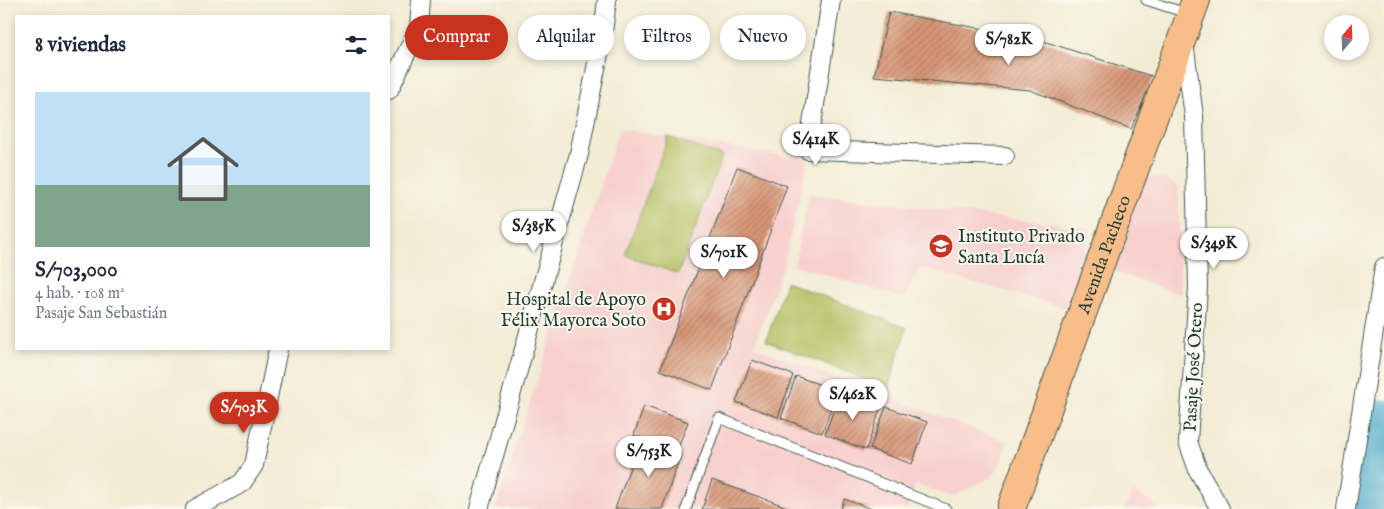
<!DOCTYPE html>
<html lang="es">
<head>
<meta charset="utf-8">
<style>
  :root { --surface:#fff; --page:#f6f6f7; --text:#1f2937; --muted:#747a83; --line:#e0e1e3; --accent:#c8321e }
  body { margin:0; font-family:"IM FELL English",serif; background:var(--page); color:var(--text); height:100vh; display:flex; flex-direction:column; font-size:19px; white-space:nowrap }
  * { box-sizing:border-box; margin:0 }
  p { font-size:16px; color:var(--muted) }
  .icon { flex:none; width:28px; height:28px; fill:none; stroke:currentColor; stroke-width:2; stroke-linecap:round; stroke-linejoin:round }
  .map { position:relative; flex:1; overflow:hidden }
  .details { position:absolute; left:15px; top:15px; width:375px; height:335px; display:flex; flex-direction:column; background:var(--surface); border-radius:0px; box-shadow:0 2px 8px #0003 }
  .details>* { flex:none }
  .banner { position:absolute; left:405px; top:15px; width:475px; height:45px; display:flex; gap:10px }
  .needle { width:32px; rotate:19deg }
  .buttons { position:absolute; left:1324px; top:15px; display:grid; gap:10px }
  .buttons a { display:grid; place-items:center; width:45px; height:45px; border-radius:50%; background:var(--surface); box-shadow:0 2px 8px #0003; font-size:25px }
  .price { position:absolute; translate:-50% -42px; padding:0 11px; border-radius:18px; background:#fff; color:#222; font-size:16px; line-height:32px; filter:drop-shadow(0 1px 2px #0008) }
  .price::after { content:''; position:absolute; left:50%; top:30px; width:15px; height:11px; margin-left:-8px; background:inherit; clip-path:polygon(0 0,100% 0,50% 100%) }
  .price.selected { background:var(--accent); color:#fff }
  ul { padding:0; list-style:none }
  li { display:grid; align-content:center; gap:10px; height:265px; padding:0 20px }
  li+li { border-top:1px solid var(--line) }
  li span { display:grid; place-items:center; height:155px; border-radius:0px; color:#555 }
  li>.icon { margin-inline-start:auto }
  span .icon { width:90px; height:90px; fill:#fffc; stroke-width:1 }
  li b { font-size:21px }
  h2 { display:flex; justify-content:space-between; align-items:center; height:60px; padding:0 20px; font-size:21px }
  .pill { padding:0 18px; border-radius:22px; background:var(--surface); box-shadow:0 2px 8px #0003; font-size:18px; line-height:45px }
  .pill.selected { background:var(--accent); color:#fff }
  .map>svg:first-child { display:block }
  .built { fill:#f7d0cd }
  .pitch { fill:#b4c163; stroke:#6a7f4c }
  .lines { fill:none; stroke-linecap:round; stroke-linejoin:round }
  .river { stroke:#4eabcc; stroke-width:41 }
  .building { fill:url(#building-hatch) }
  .service-casing { stroke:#3f574c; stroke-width:11 }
  .minor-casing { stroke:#3f574c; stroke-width:20 }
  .trunk-casing { stroke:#3f574c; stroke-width:30 }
  .service { stroke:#fff; stroke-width:9 }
  .minor { stroke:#fff; stroke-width:18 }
  .trunk { stroke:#f8bd88; stroke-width:28 }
  .labels { text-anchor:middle; stroke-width:4; stroke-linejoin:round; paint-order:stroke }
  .poi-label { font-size:18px; fill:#1f3d34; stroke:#fbf7ec; text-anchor:start }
  .street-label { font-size:18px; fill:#1f3d34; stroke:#fbf7ec }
</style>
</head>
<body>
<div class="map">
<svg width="1384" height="509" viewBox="0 0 1384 509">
  <defs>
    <pattern id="building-hatch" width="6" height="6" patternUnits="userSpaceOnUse" patternTransform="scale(1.25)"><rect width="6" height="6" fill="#d89677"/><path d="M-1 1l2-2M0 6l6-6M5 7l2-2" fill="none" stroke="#af7c62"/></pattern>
  </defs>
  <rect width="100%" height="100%" fill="#fbf7ec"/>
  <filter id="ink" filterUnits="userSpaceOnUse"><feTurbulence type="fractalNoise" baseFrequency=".02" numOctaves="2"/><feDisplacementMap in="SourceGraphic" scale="10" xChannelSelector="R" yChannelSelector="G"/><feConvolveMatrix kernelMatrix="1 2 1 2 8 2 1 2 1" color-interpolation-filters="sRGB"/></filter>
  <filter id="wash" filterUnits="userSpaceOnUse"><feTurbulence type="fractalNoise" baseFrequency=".0096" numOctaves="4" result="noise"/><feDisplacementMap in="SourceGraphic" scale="20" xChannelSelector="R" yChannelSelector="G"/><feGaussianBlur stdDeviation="1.12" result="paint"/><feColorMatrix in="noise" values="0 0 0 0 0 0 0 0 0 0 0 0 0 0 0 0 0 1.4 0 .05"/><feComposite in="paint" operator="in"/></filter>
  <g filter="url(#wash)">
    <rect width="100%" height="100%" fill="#f3ecd5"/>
    <path class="built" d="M619,129L808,160L784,263L754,347L1008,442L998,469L991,477L957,495H945L916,484L907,509H495Z
      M1139,177L1162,178L1178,186L1181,295L1107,269Z
      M809,194L1091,228L1067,308L921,268L903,298L794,265Z
      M1133,492L1160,509H1125Z"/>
    <path class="pitch" d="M668,137L722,156L678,274L625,255Z
      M786,282L907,328L888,388L766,341Z"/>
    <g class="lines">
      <path class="river" d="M1370,509L1384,420"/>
    </g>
    <g id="blocks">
      <path class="building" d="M889,12L1034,38L1154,77L1131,129L1030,90L874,76Z
        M737,167L787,186L712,390L660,370Z
        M752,360L793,375L778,417L736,402Z
        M796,376L837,391L822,433L781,418Z
        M840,392L881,407L866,450L825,434Z
        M644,406L688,422L677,450L634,435Z
        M886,407L927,422L912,464L870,449Z
        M640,440L681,454L662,509H615Z
        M712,480L793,509H702Z
        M844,499L872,509H841Z"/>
    </g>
  </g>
  <g filter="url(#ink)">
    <use href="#blocks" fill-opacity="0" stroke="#3f574c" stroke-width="1"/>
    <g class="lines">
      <defs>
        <path id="service" d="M1146,0L1189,14
          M686,509L719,418L946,509"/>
        <path id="minor" d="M831,0L808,150L1005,156
          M1184,43L1194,116L1198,287L1188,442L1198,470L1220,509
          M389,90L419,27L421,0
          M195,509L242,483L254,465L278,349
          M479,509L579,154L603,33L607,0
          M1346,509L1384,267"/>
        <g id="trunk">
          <path id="s1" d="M1011,509L1196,0"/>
        </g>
      </defs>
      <use href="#service" class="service-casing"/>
      <use href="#minor" class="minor-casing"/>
      <use href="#trunk" class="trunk-casing"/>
      <use href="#service" class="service"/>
      <use href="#minor" class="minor"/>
      <use href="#trunk" class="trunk"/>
    </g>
  </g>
  <defs>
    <symbol id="university-disc" viewBox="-11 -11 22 22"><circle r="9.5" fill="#c8321e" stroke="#fbf7ec"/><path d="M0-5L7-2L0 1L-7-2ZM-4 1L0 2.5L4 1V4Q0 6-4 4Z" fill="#fff"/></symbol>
    <symbol id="hospital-disc" viewBox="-11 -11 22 22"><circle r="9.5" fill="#c8321e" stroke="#fbf7ec"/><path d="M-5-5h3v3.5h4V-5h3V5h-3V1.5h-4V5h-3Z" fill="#fff"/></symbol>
  </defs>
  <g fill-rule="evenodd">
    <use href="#university-disc" x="927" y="232" width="28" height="28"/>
    <use href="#hospital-disc" x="650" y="295" width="28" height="28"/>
  </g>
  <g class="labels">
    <g class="poi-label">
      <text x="958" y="242">Instituto Privado<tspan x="958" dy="21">Santa Lucía</tspan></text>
      <text x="646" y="305" text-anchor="end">Hospital de Apoyo<tspan x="646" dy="21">Félix Mayorca Soto</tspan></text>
    </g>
    <g class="street-label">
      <text dy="6" stroke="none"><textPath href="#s1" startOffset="271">Avenida Pacheco</textPath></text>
      <text transform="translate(1193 367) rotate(-87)" y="6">Pasaje José Otero</text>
    </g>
  </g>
</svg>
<div class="buttons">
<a><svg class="needle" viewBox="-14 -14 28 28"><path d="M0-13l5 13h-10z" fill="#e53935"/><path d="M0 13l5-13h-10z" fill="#747a83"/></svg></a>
</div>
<b class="price" style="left:1009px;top:66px">S/782K</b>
<b class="price" style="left:816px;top:166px">S/414K</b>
<b class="price" style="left:534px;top:253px">S/385K</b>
<b class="price" style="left:1214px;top:270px">S/349K</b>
<b class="price" style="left:724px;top:279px">S/701K</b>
<b class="price" style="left:853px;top:421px">S/462K</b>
<b class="price selected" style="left:244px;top:434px">S/703K</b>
<b class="price" style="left:649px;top:478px">S/753K</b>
<div class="banner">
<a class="pill selected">Comprar</a>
<a class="pill">Alquilar</a>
<a class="pill">Filtros</a>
<a class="pill">Nuevo</a>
</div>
<section class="details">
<h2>8 viviendas<svg class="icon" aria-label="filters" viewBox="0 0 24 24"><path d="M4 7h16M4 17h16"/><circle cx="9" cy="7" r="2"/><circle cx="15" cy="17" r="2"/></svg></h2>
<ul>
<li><span style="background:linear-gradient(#bfe0f5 60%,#7fa58c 0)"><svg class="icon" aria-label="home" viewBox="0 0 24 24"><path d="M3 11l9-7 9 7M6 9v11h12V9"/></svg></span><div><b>S/703,000</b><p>4 hab. · 108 m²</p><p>Pasaje San Sebastián</p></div></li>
</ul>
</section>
</div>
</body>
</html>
